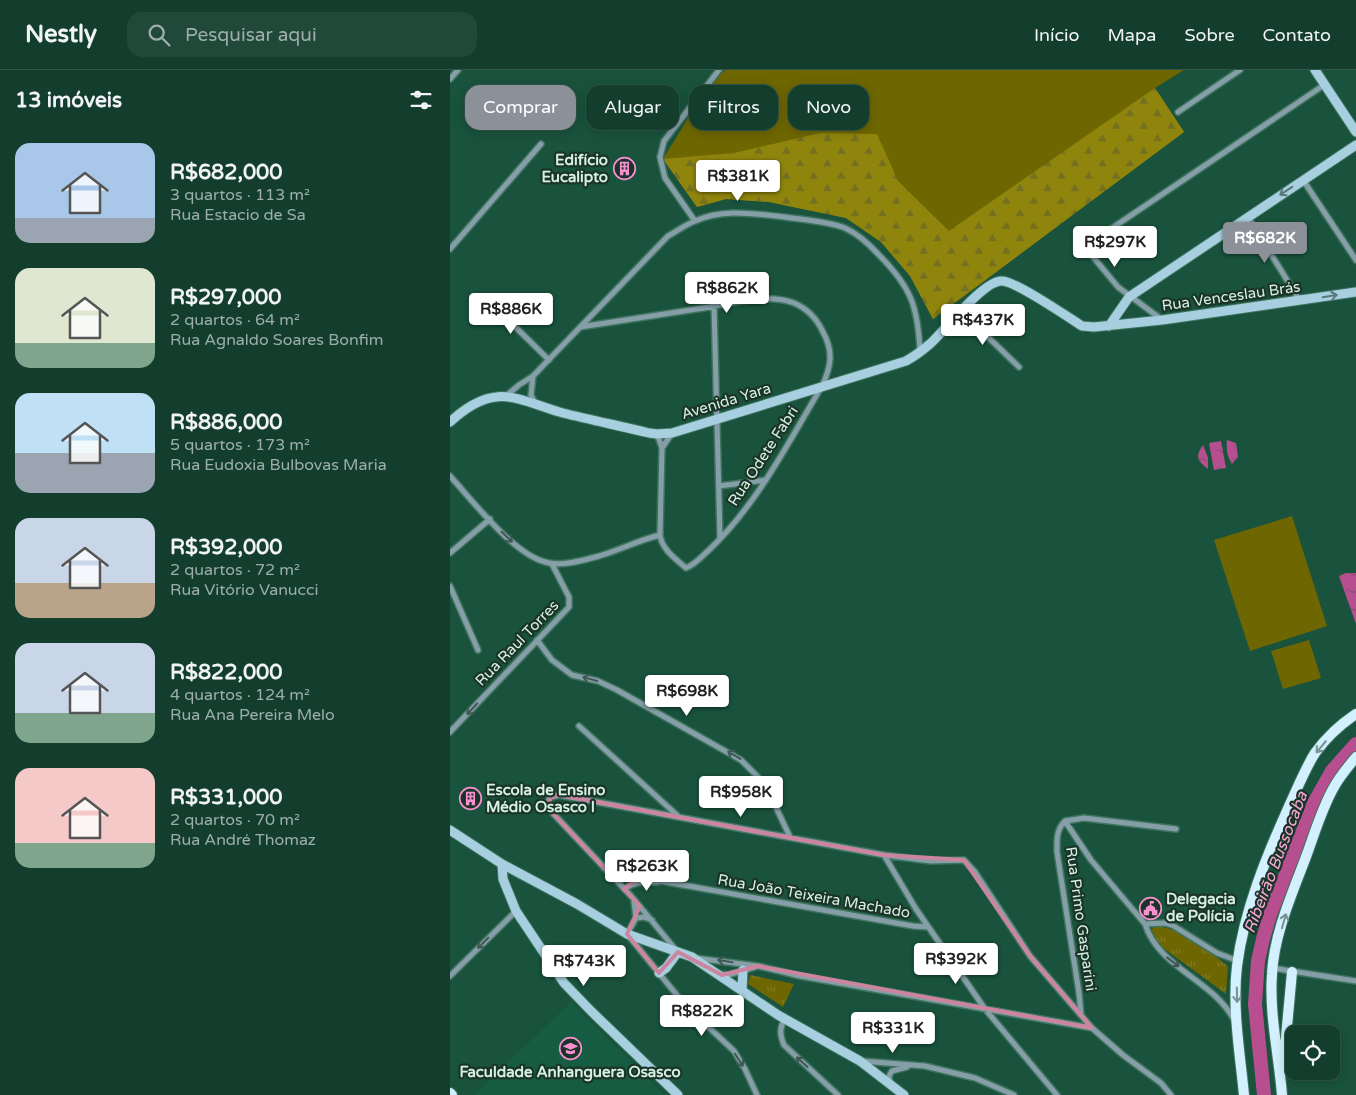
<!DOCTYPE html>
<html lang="pt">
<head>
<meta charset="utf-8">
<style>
  :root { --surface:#133e2e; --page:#20493a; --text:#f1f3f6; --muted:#9daeaa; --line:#32574a; --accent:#8c9099 }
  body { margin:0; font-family:"Varela Round",sans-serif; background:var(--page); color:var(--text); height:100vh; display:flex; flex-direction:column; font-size:19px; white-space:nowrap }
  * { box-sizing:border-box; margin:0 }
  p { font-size:16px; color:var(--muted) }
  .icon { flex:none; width:28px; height:28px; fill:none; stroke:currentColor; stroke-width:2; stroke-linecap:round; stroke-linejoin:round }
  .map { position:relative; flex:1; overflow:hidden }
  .side { display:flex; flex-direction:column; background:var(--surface); width:450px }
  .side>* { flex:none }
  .top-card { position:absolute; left:15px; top:15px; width:475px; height:45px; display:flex; gap:10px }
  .controls { position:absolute; left:835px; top:955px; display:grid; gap:10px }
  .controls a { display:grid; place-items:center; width:55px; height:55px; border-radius:10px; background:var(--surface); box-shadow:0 2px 12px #0003,0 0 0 1px var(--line); font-size:25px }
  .price { position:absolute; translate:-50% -42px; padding:0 11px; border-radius:5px; background:#fff; color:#222; font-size:16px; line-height:32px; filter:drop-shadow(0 1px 2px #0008) }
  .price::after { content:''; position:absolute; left:50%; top:30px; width:15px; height:11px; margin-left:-8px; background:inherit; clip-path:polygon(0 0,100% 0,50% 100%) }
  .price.selected { background:var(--accent); color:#fff }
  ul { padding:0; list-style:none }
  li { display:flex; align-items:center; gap:15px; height:125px; padding:0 15px }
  li span { display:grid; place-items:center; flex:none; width:140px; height:100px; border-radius:15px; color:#555 }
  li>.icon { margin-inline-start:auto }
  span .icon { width:60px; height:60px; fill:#fffc; stroke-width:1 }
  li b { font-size:21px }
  h2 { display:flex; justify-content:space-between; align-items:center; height:60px; padding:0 15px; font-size:21px }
  .pill { padding:0 18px; border-radius:15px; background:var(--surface); box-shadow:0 2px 12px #0003,0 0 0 1px var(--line); font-size:18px; line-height:45px }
  .pill.selected { background:var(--accent); color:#fff }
  header { display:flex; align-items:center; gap:30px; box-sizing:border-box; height:70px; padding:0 25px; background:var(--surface); border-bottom:1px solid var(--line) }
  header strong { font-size:24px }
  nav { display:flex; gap:28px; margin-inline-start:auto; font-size:18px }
  .search { width:350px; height:45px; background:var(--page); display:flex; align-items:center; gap:12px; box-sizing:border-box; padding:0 18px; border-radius:15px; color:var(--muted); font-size:19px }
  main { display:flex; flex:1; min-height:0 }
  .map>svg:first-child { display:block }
  .built { fill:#165c42 }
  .green { fill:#6e6600 }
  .forest { fill:url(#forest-firs) }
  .park { fill:url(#park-tufts) }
  .water { fill:url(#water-ripples) }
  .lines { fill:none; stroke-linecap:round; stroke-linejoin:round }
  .river { stroke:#b74e90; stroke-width:14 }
  .street-casing { stroke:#3f735e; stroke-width:8 }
  .secondary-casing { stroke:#3f735e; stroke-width:11 }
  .primary-casing { stroke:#3f735e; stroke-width:12 }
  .street { stroke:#859ea8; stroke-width:5 }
  .secondary { stroke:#a7cfdf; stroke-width:9 }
  .primary { stroke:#d2f0fd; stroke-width:10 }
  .oneway { stroke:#5a797a }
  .oneway2 { stroke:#405855 }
  .oneway3 { stroke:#769292 }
  .marked { fill:none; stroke:#cc849f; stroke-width:4; stroke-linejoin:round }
  .labels { text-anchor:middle; stroke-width:4.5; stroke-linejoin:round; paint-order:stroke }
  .poi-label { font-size:15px; font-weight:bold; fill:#d5f1e3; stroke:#1b3328; text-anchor:start }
  .street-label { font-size:15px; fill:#d5f1e3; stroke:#1b3328 }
  .water-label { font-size:16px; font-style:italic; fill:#f9a8d7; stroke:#1b3328 }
</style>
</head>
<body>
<header>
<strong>Nestly</strong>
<div class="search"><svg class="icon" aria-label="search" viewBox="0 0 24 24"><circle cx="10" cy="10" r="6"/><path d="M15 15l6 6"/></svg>Pesquisar aqui</div>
<nav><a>Início</a><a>Mapa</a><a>Sobre</a><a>Contato</a></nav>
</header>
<main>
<section class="side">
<h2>13 imóveis<svg class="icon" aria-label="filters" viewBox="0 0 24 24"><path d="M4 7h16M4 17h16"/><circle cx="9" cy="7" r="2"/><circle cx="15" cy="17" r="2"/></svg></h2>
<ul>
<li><span style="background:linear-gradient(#a9c7e8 75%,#9aa5b1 0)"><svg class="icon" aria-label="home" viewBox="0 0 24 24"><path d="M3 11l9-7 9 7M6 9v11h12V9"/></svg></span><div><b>R$682,000</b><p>3 quartos · 113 m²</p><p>Rua Estacio de Sa</p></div></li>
<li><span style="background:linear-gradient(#dfe7d0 75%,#7fa58c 0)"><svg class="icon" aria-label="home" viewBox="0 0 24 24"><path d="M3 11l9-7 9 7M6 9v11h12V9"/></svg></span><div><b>R$297,000</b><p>2 quartos · 64 m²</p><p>Rua Agnaldo Soares Bonfim</p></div></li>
<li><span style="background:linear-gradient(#bfe0f5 60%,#9aa5b1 0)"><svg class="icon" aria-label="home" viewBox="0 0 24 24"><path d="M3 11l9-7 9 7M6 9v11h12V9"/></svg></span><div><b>R$886,000</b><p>5 quartos · 173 m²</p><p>Rua Eudoxia Bulbovas Maria</p></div></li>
<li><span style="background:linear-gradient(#c9d6e8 65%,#b9a48a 0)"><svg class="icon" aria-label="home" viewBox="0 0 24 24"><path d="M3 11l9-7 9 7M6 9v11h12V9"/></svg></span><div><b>R$392,000</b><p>2 quartos · 72 m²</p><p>Rua Vitório Vanucci</p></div></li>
<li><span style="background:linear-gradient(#c9d6e8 70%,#7fa58c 0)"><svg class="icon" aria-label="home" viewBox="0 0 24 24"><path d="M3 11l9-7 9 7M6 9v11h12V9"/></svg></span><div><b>R$822,000</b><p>4 quartos · 124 m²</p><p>Rua Ana Pereira Melo</p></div></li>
<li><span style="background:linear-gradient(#f6c9c9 75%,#7fa58c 0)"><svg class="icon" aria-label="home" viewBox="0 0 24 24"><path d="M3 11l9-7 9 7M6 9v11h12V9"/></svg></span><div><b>R$331,000</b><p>2 quartos · 70 m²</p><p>Rua André Thomaz</p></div></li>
</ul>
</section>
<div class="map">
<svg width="906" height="1025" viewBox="0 0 906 1025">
  <defs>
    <pattern id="forest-firs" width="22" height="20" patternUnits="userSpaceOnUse" patternTransform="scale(1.25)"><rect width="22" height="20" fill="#8f850d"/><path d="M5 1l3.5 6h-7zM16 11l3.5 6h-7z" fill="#737020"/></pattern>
    <pattern id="park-tufts" width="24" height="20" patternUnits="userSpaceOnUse" patternTransform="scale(1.25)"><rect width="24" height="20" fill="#6e6600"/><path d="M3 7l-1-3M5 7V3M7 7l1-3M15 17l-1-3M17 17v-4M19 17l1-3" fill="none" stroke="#827c25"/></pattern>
    <pattern id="water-ripples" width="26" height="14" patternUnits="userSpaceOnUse" patternTransform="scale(1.25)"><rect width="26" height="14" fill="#b74e90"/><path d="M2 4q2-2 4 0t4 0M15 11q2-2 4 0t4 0" fill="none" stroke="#874c72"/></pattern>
  </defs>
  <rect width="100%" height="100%" fill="#19533d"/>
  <path class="built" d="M121,932L215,1025H24Z"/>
  <path class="green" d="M275,0H734L705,18L734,62L483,249L460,206L431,172L396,148L319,132L276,129L247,137L213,89L254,22Z
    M842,446L877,556L800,581L764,470Z
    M859,570L871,608L833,619L821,581Z"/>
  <path class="forest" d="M705,18L734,62L483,249L460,206L431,172L396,148L319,132L276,129L247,137L213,89L284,83L370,63L427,64L448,111L499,161Z"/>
  <path class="park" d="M706,856C735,859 756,880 778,896L776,924L709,875L700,860Z
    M300,905L344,914L333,937L298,914Z"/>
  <path class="water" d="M777,370L786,373L788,387L782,394C777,386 776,379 777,370Z
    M771,371L776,398L764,400L759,373Z
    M753,375L758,388V399C747,391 745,386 753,375Z
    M896,503H906V554L889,506Z"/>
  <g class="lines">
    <path class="river" d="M814,1025L805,934L808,891L813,869L820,845L864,733L882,701L906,674"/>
    <defs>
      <path id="street" d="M0,9L8,0
        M728,42L790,0
        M853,110L906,190
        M798,147L850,231
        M245,151L215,108L210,87L214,71L269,0
        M0,179L91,74
        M36,228L99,290
        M264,236L270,468
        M511,241L569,297
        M711,249L668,217L639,182L640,173L874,15
        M130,257C169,251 208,245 247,239C276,235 316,222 344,233C358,239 367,249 373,262C384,282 381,297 372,316C338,373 308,433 260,479C252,486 246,494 236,498C226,489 212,480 210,465
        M83,306L81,325L86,335
        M56,326L69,315L83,306L218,166C227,161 235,155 245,151C274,138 304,144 335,147C355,150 376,151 395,158C408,164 419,174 428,184C461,217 468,236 470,282
        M212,378L222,363
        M0,406C24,432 65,487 99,493C114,496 134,490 149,486C170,480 189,470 210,465L212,378L207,364
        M269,416L316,410
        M0,483L40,449
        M0,516L28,580
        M87,570L102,590L122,605L148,611L167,620L291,690L308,707L323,731L340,767
        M129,656L228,746
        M0,662L119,537V527L102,494
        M615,751L641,790L695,854C709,898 761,909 783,948
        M434,785L466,839L535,939L607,1025
        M154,798L216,812L463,856L478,857
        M174,819C185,811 194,812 208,812
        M184,832L186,848L177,864L235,935L284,981L295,999L307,1025
        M186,848L194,847L202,850
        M695,854L715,853L722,855L767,883L788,891
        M226,880L182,827L97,737L96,734L101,727L109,725L434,785L481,791L514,790L525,802L580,886L642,958L673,985L711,1013L721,1025
        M245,888L308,896L350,906L642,958
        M822,898L906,911
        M269,904L278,905L305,897
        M0,906L66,841
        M631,944L629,923L607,782C607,770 606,760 615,751L634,748L726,759
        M335,949C329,958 330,965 334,975L388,1025
        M412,991L475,996L525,1008L564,1025
        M440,1013L439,1006L442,1001L457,997"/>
      <path id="secondary" d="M865,0L906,62
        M659,256L679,227L906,75
        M0,352C13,340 28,329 46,327C65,324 93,338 113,343C141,350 170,356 199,363L207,364L222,363L456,291C465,286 473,280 481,273C495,260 534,210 552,211C565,211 618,247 632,256L644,257L712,250L906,222
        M0,760L52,794L127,834L177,864L242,887L328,945L410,991L454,1025
        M52,794L53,809L66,841L114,913L141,941L228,1025
        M209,903L216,898L228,882
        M292,921L293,900"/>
      <path id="primary" d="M829,995L835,978L842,902
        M0,1023L2,1025
        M794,1025C790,983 782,938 787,896C794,840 817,785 840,734C848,717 855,699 865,683C876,668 891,654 906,644
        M832,1025C829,985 819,945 822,904C824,863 843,822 857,784C865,762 872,738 884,717C890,706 898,697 906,687"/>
    </defs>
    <use href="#street" class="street-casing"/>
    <use href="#secondary" class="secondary-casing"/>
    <use href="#primary" class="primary-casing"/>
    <use href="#street" class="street"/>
    <use href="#secondary" class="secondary"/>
    <use href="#primary" class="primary"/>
  </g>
  <defs><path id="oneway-shaft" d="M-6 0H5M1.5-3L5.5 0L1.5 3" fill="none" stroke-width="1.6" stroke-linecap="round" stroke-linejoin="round" transform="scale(1.25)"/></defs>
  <g class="oneway">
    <use href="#oneway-shaft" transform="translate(836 121) rotate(147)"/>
    <use href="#oneway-shaft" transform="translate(880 226) rotate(-9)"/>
  </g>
  <g class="oneway2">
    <use href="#oneway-shaft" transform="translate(57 467) rotate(44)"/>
    <use href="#oneway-shaft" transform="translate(140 609) rotate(-165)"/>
    <use href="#oneway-shaft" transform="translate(22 639) rotate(133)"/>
    <use href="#oneway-shaft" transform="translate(284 685) rotate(-149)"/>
    <use href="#oneway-shaft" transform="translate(33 873) rotate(135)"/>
    <use href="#oneway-shaft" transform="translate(275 891) rotate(-171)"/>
    <use href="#oneway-shaft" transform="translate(723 892) rotate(38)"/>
    <use href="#oneway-shaft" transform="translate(289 990) rotate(57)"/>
    <use href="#oneway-shaft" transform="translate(352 992) rotate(-138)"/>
  </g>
  <g class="oneway3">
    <use href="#oneway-shaft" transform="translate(871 677) rotate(130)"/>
    <use href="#oneway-shaft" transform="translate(834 851) rotate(-74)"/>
    <use href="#oneway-shaft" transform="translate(787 925) rotate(89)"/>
  </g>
  <path class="marked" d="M109,725L434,785L514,790L580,886L642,958L308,896L272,905L228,882L209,903L177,864L190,836L174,819L192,805L154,798L97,737L101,727Z"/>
  <defs>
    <symbol id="building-ring" viewBox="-11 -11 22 22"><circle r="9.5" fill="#1b3328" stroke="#f790ce" stroke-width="1.5"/><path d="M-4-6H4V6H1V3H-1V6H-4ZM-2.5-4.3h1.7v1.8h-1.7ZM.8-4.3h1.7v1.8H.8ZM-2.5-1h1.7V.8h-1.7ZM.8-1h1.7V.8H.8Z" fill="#f790ce"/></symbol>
    <symbol id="civic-ring" viewBox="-11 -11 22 22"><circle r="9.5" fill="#1b3328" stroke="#f790ce" stroke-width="1.5"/><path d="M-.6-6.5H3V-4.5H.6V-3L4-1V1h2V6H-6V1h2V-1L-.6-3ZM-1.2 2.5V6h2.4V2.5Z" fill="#f790ce"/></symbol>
    <symbol id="university-ring" viewBox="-11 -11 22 22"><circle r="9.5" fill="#1b3328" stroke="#f790ce" stroke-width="1.5"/><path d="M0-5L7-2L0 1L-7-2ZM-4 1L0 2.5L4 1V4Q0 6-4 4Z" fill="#f790ce"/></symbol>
  </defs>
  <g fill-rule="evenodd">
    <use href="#building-ring" x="162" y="86" width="25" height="25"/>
    <use href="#building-ring" x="8" y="716" width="25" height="25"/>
    <use href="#civic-ring" x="688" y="826" width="25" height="25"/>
    <use href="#university-ring" x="108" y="966" width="25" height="25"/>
  </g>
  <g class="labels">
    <g class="poi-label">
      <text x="158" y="95" text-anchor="end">Edifício<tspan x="158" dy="17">Eucalipto</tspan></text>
      <text x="36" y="725">Escola de Ensino<tspan x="36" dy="17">Médio Osasco I</tspan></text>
      <text x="716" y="834">Delegacia<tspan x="716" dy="17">de Polícia</tspan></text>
      <text x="120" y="1007" text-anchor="middle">Faculdade Anhanguera Osasco</text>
    </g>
    <g class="street-label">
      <text transform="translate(781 226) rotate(-8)" y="5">Rua Venceslau Brás</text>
      <text transform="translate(276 331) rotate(-17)" y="5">Avenida Yara</text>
      <text transform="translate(313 386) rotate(-57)" y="5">Rua Odete Fabri</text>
      <text transform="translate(67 573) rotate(-46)" y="5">Rua Raul Torres</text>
      <text transform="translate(364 826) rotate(10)" y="5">Rua João Teixeira Machado</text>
      <text transform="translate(631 849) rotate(82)" y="5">Rua Primo Gasparini</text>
    </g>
    <g class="water-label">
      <text transform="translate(825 792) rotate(-69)" y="6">Ribeirão Bussocaba</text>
    </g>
  </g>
</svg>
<div class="controls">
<a><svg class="icon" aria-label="locate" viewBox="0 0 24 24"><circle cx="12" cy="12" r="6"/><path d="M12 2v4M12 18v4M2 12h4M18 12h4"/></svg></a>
</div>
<b class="price" style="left:288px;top:132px">R$381K</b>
<b class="price selected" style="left:815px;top:194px">R$682K</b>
<b class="price" style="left:665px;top:198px">R$297K</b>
<b class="price" style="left:277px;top:244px">R$862K</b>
<b class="price" style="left:61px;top:265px">R$886K</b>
<b class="price" style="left:533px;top:276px">R$437K</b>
<b class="price" style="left:237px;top:647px">R$698K</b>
<b class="price" style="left:291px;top:748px">R$958K</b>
<b class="price" style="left:197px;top:822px">R$263K</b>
<b class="price" style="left:506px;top:915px">R$392K</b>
<b class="price" style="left:134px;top:917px">R$743K</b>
<b class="price" style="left:252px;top:967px">R$822K</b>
<b class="price" style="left:443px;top:984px">R$331K</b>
<div class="top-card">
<a class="pill selected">Comprar</a>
<a class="pill">Alugar</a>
<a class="pill">Filtros</a>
<a class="pill">Novo</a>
</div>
</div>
</main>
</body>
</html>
